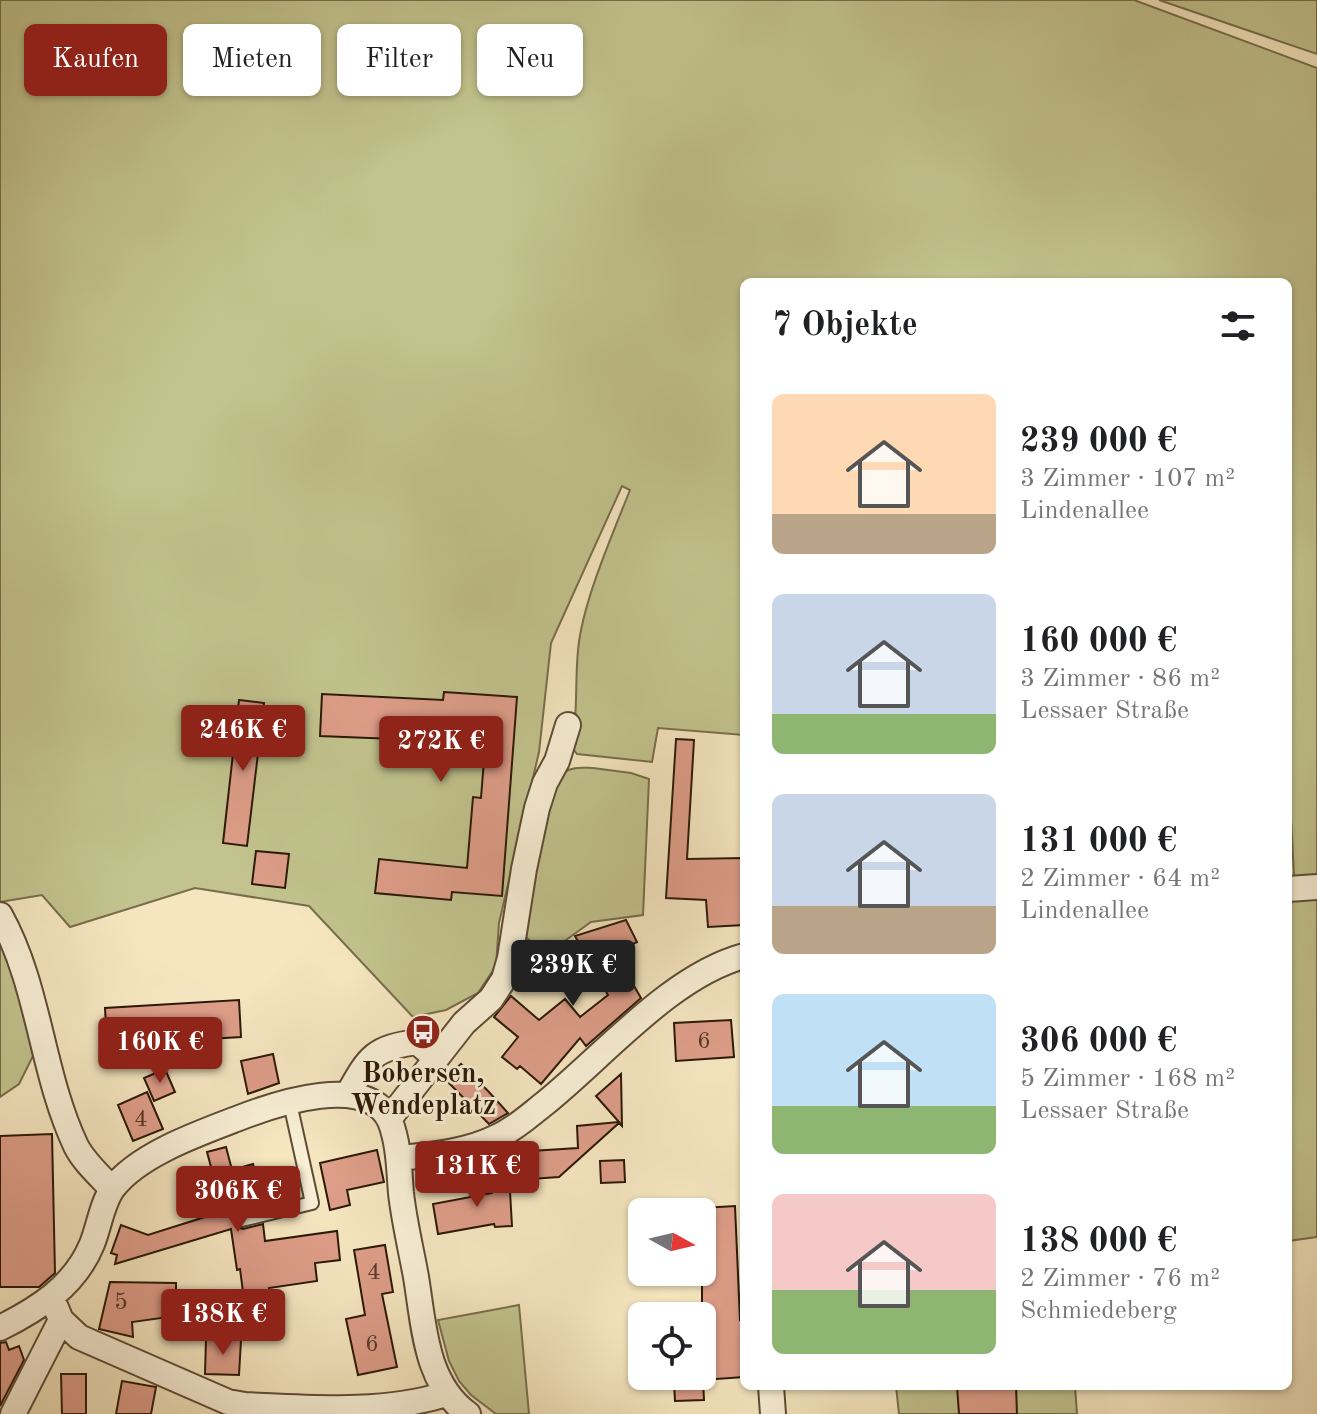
<!DOCTYPE html>
<html lang="de">
<head>
<meta charset="utf-8">
<style>
  :root { --surface:#fff; --page:#f2f2f2; --text:#202124; --muted:#757577; --accent:#8f2418 }
  body { margin:0; font-family:"Old Standard TT",serif; background:var(--page); color:var(--text); height:100vh; display:flex; flex-direction:column; font-size:30px; white-space:nowrap }
  * { box-sizing:border-box; margin:0 }
  p { font-size:26px; color:var(--muted) }
  .icon { flex:none; width:44px; height:44px; fill:none; stroke:currentColor; stroke-width:2; stroke-linecap:round; stroke-linejoin:round }
  .map { position:relative; flex:1; overflow:hidden }
  .sheet { position:absolute; left:740px; top:278px; width:552px; height:1112px; display:flex; flex-direction:column; background:var(--surface); border-radius:12px; box-shadow:0 2px 6px #0004 }
  .sheet>* { flex:none }
  .guide { position:absolute; left:24px; top:24px; width:596px; height:72px; display:flex; gap:16px }
  .needle { width:52px; rotate:98deg }
  .tools { position:absolute; left:628px; top:1198px; display:grid; gap:16px }
  .tools a { display:grid; place-items:center; width:88px; height:88px; border-radius:12px; background:var(--surface); box-shadow:0 2px 6px #0004; font-size:40px }
  .price { position:absolute; translate:-50% -68px; padding:0 18px; border-radius:8px; background:var(--accent); color:#fff; font-size:26px; line-height:52px; filter:drop-shadow(0 2px 4px #0008) }
  .price::after { content:''; position:absolute; left:50%; top:48px; width:24px; height:18px; margin-left:-12px; background:inherit; clip-path:polygon(0 0,100% 0,50% 100%) }
  .price.on { background:#222; color:#fff }
  ul { padding:0; list-style:none }
  li { display:flex; align-items:center; gap:24px; height:200px; padding:0 32px }
  li span { display:grid; place-items:center; flex:none; width:224px; height:160px; border-radius:12px; color:#555 }
  li>.icon { margin-inline-start:auto }
  span .icon { width:96px; height:96px; fill:#fffc; stroke-width:1 }
  li b { font-size:34px }
  h2 { display:flex; justify-content:space-between; align-items:center; height:96px; padding:0 32px; font-size:34px }
  .tag { padding:0 28px; border-radius:12px; background:var(--surface); box-shadow:0 2px 6px #0004; font-size:28px; line-height:72px }
  .tag.on { background:var(--accent); color:#fff }
  .map>svg:first-child { display:block }
  .green { fill:#c2c38e; stroke:#776e4b; stroke-width:2 }
  .building { fill:#dd9d88; stroke:#2c1908; stroke-width:2 }
  .lines { fill:none; stroke-linecap:round; stroke-linejoin:round }
  .service-casing { stroke:#5e4c36; stroke-width:16 }
  .minor-casing { stroke:#5e4c36; stroke-width:28 }
  .service { stroke:#f8efd6; stroke-width:12 }
  .minor { stroke:#f8efd6; stroke-width:24 }
  .labels { text-anchor:middle; stroke-width:6; stroke-linejoin:round; paint-order:stroke }
  .number-label { font-size:24px; fill:#583a28 }
  .poi-label { font-size:28px; font-weight:bold; fill:#2c1908; stroke:#f8efd6 }
</style>
</head>
<body>
<div class="map">
<svg width="1317" height="1414" viewBox="0 0 1317 1414">
  <rect width="100%" height="100%" fill="#f5e6c0"/>
  <filter id="stains"><feTurbulence type="fractalNoise" baseFrequency=".0025" numOctaves="4"/><feColorMatrix values="0 0 0 0 .2 0 0 0 0 .09 0 0 0 0 .02 0 0 0 .5 -.17"/></filter>
  <radialGradient id="worn" r=".72"><stop offset=".6" stop-color="#630" stop-opacity="0"/><stop offset="1" stop-color="#630" stop-opacity=".3"/></radialGradient>
  <path class="green" d="M0,0H1134L1317,68V876L1294,877L1288,758V282H744V735L658,728L652,762L577,754L571,746C579,712 574,677 579,642C585,597 613,533 630,490L622,486L551,643L539,752L499,923L496,966L478,993L446,1010L413,1017L309,906L195,888L70,927L42,895L0,902Z
    M1159,0H1317V54Z
    M593,768L631,773L649,779L643,915L591,922L548,953L521,934C527,898 537,794 563,773C572,766 583,768 593,768Z
    M1317,899V1237L1288,1241V901Z
    M0,934L37,1048L19,1084L0,1097Z
    M519,1305L529,1414H496L471,1395L459,1381L449,1361L438,1320Z
    M896,1386H1075L1077,1414H899Z"/>
  <path class="building" d="M444,692L517,697L502,896L452,892L451,900L375,893L379,859L467,868L473,797L481,798L487,722L420,717L419,740L320,736L322,694L443,700Z
    M239,700L264,703L247,846L223,843Z
    M676,739L694,740L687,859L744,858V925L708,927L706,900L666,898Z
    M256,851L289,854L285,888L252,884Z
    M626,920L637,942L615,953L641,998L586,1046L580,1038L541,1084L520,1066L517,1069L502,1057L518,1037L494,1017L511,996L539,1020L565,999L580,1017L608,995L575,936Z
    M239,1000L241,1037L107,1045L105,1008Z
    M731,1020L734,1057L676,1061L674,1023Z
    M273,1054L279,1083L248,1094L241,1061Z
    M461,1064L488,1091L508,1113L489,1124L445,1079Z
    M165,1069L175,1092L154,1101L144,1078Z
    M621,1074L622,1126L619,1123L559,1177L516,1180L515,1152L578,1148L577,1126L619,1122L596,1096Z
    M147,1092L163,1129L133,1141L118,1105Z
    M52,1134L55,1273L39,1287H0V1136Z
    M226,1147L232,1170L253,1164L262,1201H259L260,1206L235,1214L233,1221L236,1227L243,1229L263,1224L265,1241L337,1231L340,1260L315,1263L317,1281L269,1288L271,1303L245,1307L240,1269L237,1270L231,1229L115,1264L117,1255L111,1253L121,1225L148,1235L208,1216L195,1171L211,1167L207,1152Z
    M377,1150L384,1182L347,1190L350,1205L330,1210L320,1163Z
    M624,1160L625,1182L601,1183L600,1161Z
    M509,1174L512,1226L495,1227L494,1224L438,1234L433,1204L492,1193L491,1176Z
    M735,1206L740,1320H744V1377L702,1380V1208Z
    M385,1245L393,1292L382,1294L397,1367L358,1375L346,1319L365,1315L354,1250Z
    M110,1282L176,1283V1316L132,1322L133,1337L99,1329Z
    M206,1339L241,1340L239,1375L205,1374Z
    M6,1342L9,1350L19,1346L24,1360L0,1406V1343Z
    M61,1374H86V1414H62Z
    M122,1381L156,1387L151,1414H116Z
    M703,1381L704,1400L675,1401L674,1383Z
    M957,1386H1016L1017,1414H959Z"/>
  <g class="lines">
    <defs>
      <path id="service" d="M242,1220L312,1203L290,1103"/>
      <path id="minor" d="M1288,889L1317,887
        M0,915C40,987 41,1072 76,1146C84,1162 100,1176 112,1189
        M348,1094C369,1057 373,1048 417,1042L436,1058
        M389,1119L464,1023L491,999L504,979L510,958L524,869L537,808L545,783L557,761L568,725
        M399,1158C433,1155 468,1152 499,1136C516,1128 530,1115 544,1104C603,1057 670,976 744,956
        M52,1298L61,1320L79,1337L228,1402L245,1405C312,1408 383,1414 446,1394
        M0,1328C38,1309 75,1286 92,1244C99,1227 102,1203 113,1188C139,1154 200,1133 239,1118C275,1104 368,1072 390,1121C399,1144 399,1169 401,1193C404,1221 411,1249 416,1277C424,1325 425,1383 468,1414
        M771,1386L773,1414
        M13,1414L61,1320"/>
    </defs>
    <use href="#service" class="service-casing"/>
    <use href="#minor" class="minor-casing"/>
    <use href="#service" class="service"/>
    <use href="#minor" class="minor"/>
  </g>
  <defs>
    <symbol id="bus-disc" viewBox="-11 -11 22 22"><circle r="9.5" fill="#8f2418" stroke="#f8efd6"/><path d="M-5-6H5V4H4V6H2V4H-2V6H-4V4H-5ZM-3.5-4V0h7V-4ZM-3.5 1.2v1.5H-2V1.2ZM2 1.2v1.5H3.5V1.2Z" fill="#fff"/></symbol>
  </defs>
  <g fill-rule="evenodd">
    <use href="#bus-disc" x="403" y="1012" width="40" height="40"/>
  </g>
  <g class="labels">
    <g class="number-label">
      <text x="704" y="1048">6</text>
      <text x="141" y="1126">4</text>
      <text x="374" y="1279">4</text>
      <text x="121" y="1309">5</text>
      <text x="372" y="1351">6</text>
    </g>
    <g class="poi-label">
      <text x="423" y="1082">Bobersen,<tspan x="423" dy="32">Wendeplatz</tspan></text>
    </g>
  </g>
  <rect width="100%" height="100%" filter="url(#stains)"/>
  <rect width="100%" height="100%" fill="url(#worn)"/>
</svg>
<div class="tools">
<a><svg class="needle" viewBox="-14 -14 28 28"><path d="M0-13l5 13h-10z" fill="#e53935"/><path d="M0 13l5-13h-10z" fill="#757577"/></svg></a>
<a><svg class="icon" aria-label="locate" viewBox="0 0 24 24"><circle cx="12" cy="12" r="6"/><path d="M12 2v4M12 18v4M2 12h4M18 12h4"/></svg></a>
</div>
<b class="price" style="left:243px;top:773px">246K €</b>
<b class="price" style="left:441px;top:784px">272K €</b>
<b class="price on" style="left:573px;top:1008px">239K €</b>
<b class="price" style="left:160px;top:1085px">160K €</b>
<b class="price" style="left:477px;top:1209px">131K €</b>
<b class="price" style="left:238px;top:1234px">306K €</b>
<b class="price" style="left:223px;top:1357px">138K €</b>
<div class="guide">
<a class="tag on">Kaufen</a>
<a class="tag">Mieten</a>
<a class="tag">Filter</a>
<a class="tag">Neu</a>
</div>
<section class="sheet">
<h2>7 Objekte<svg class="icon" aria-label="filters" viewBox="0 0 24 24"><path d="M4 7h16M4 17h16"/><circle cx="9" cy="7" r="2"/><circle cx="15" cy="17" r="2"/></svg></h2>
<ul>
<li><span style="background:linear-gradient(#ffd9b3 75%,#b9a48a 0)"><svg class="icon" aria-label="home" viewBox="0 0 24 24"><path d="M3 11l9-7 9 7M6 9v11h12V9"/></svg></span><div><b>239 000 €</b><p>3 Zimmer · 107 m²</p><p>Lindenallee</p></div></li>
<li><span style="background:linear-gradient(#c9d6e8 75%,#8fb573 0)"><svg class="icon" aria-label="home" viewBox="0 0 24 24"><path d="M3 11l9-7 9 7M6 9v11h12V9"/></svg></span><div><b>160 000 €</b><p>3 Zimmer · 86 m²</p><p>Lessaer Straße</p></div></li>
<li><span style="background:linear-gradient(#c9d6e8 70%,#b9a48a 0)"><svg class="icon" aria-label="home" viewBox="0 0 24 24"><path d="M3 11l9-7 9 7M6 9v11h12V9"/></svg></span><div><b>131 000 €</b><p>2 Zimmer · 64 m²</p><p>Lindenallee</p></div></li>
<li><span style="background:linear-gradient(#bfe0f5 70%,#8fb573 0)"><svg class="icon" aria-label="home" viewBox="0 0 24 24"><path d="M3 11l9-7 9 7M6 9v11h12V9"/></svg></span><div><b>306 000 €</b><p>5 Zimmer · 168 m²</p><p>Lessaer Straße</p></div></li>
<li><span style="background:linear-gradient(#f6c9c9 60%,#8fb573 0)"><svg class="icon" aria-label="home" viewBox="0 0 24 24"><path d="M3 11l9-7 9 7M6 9v11h12V9"/></svg></span><div><b>138 000 €</b><p>2 Zimmer · 76 m²</p><p>Schmiedeberg</p></div></li>
</ul>
</section>
</div>
</body>
</html>
